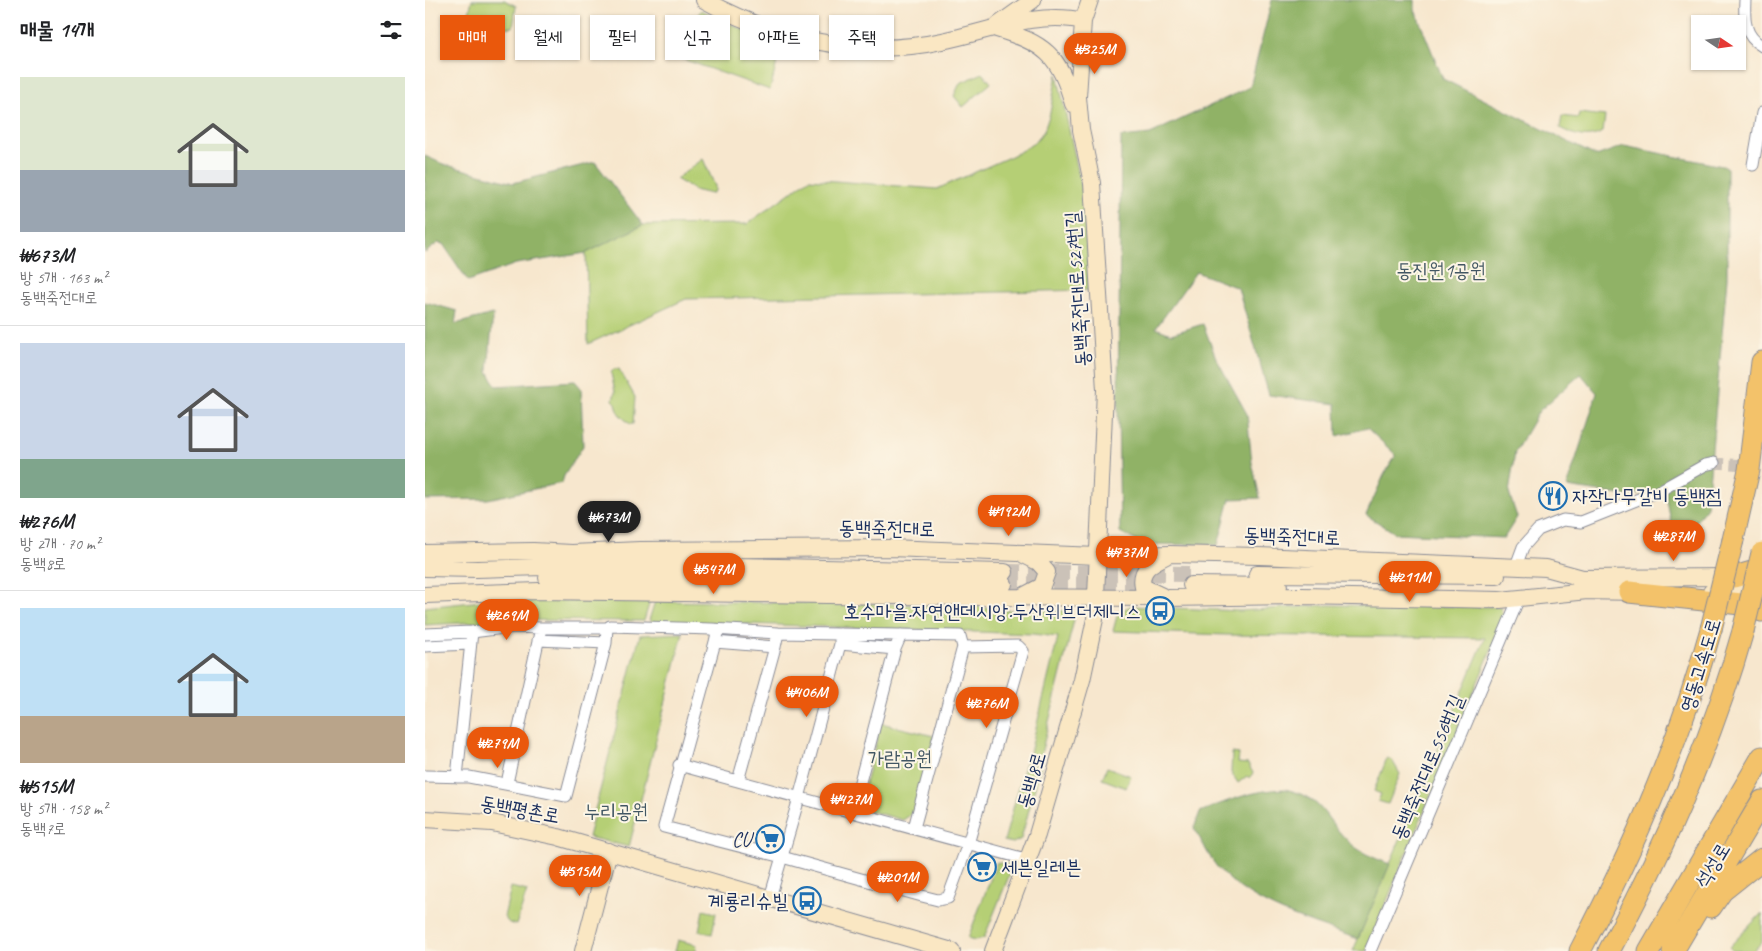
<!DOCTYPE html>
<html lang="ko">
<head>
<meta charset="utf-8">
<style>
  :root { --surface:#fff; --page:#f6f6f6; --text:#202124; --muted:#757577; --line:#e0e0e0; --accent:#ea580c }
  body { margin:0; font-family:Caveat,"Poor Story",sans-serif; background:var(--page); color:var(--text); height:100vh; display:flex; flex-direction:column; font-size:19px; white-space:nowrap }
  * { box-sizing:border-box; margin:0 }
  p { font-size:16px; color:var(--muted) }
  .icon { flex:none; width:28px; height:28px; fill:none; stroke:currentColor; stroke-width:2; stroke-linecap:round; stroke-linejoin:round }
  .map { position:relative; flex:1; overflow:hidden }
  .panel { display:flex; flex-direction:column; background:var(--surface); width:425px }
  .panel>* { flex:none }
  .hud { position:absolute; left:15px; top:15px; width:475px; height:45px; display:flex; gap:10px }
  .needle { width:32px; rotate:103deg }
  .buttons { position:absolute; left:1266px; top:15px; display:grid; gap:10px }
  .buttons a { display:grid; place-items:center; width:55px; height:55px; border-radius:0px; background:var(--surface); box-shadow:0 1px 4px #0004; font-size:25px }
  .price { position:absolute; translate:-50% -42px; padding:0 11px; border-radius:18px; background:var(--accent); color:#fff; font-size:16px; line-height:32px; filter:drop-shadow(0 1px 2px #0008) }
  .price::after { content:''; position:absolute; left:50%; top:30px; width:15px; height:11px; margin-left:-8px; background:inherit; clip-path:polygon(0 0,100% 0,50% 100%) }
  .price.selected { background:#222; color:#fff }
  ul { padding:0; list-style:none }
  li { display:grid; align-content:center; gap:10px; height:265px; padding:0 20px }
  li+li { border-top:1px solid var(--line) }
  li span { display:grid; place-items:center; height:155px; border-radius:0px; color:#555 }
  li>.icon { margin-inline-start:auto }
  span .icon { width:90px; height:90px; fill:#fffc; stroke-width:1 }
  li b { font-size:21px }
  h2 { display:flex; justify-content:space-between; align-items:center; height:60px; padding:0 20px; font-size:21px }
  .tag { padding:0 18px; border-radius:0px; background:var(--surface); box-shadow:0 1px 4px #0004; font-size:18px; line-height:45px }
  .tag.selected { background:var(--accent); color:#fff }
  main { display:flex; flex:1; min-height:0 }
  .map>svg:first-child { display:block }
  .green { fill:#b5cf74; stroke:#687f69 }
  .forest { fill:#90b266; stroke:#567062 }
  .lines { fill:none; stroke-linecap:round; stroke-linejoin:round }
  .street-tunnel { stroke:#cbc2b8; stroke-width:11; stroke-dasharray:11 5.5; stroke-linecap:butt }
  .secondary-tunnel { stroke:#cbc2b8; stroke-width:16; stroke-dasharray:16 8; stroke-linecap:butt }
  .street-casing { stroke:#898b96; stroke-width:13 }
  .secondary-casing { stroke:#898b96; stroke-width:18 }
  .highway-casing { stroke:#898b96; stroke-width:23 }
  .street { stroke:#fff; stroke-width:11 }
  .secondary { stroke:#fae7c3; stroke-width:16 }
  .highway { stroke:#f3c26a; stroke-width:21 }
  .highway-bridge-casing { stroke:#898b96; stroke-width:23; stroke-linecap:butt }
  .highway-bridge { stroke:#f3c26a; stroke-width:21 }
  .labels { text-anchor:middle; stroke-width:4; stroke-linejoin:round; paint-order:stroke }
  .park-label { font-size:20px; fill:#425764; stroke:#fcf5e5 }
  .street-label { font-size:20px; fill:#1b2f5e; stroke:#fcf5e5 }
  .poi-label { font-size:20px; fill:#1b2f5e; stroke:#fcf5e5; text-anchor:end }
</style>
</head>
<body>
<main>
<section class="panel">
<h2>매물 14개<svg class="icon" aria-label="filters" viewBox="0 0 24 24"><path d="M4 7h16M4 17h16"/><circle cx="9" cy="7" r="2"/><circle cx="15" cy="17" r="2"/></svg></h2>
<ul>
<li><span style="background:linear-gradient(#dfe7d0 60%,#9aa5b1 0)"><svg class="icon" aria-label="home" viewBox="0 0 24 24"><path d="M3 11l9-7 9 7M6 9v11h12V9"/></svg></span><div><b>₩673M</b><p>방 5개 · 163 m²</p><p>동백죽전대로</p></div></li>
<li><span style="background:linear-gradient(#c9d6e8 75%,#7fa58c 0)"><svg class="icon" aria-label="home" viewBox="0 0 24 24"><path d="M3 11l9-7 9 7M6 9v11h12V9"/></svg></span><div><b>₩276M</b><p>방 2개 · 70 m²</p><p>동백8로</p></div></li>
<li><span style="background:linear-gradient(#bfe0f5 70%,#b9a48a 0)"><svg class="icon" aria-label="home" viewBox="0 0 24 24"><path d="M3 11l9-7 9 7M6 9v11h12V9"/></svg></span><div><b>₩515M</b><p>방 5개 · 158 m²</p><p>동백7로</p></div></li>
</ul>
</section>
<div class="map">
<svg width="1337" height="951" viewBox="0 0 1337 951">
  <rect width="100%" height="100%" fill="#fcf5e5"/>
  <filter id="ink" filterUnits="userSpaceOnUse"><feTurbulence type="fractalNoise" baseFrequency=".02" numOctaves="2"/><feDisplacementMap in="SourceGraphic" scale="10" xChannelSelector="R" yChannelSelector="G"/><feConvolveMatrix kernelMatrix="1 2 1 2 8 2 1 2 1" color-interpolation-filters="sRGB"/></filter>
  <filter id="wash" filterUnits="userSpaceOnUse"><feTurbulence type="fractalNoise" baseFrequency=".0096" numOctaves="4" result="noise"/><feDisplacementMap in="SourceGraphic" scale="20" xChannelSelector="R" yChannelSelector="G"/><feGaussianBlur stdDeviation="1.12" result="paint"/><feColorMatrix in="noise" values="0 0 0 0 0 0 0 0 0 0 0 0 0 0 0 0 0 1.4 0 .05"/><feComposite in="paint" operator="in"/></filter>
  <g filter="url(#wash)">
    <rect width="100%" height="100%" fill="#f7e7ce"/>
    <path class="green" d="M47,0H79L91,6L88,27L40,30Z
      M276,10L323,32L357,42L345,90L249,56Z
      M558,73L566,83L538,107L529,96L535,83Z
      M632,74L660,203L665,290L261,299L163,344L161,253L218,225L322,224L384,179L512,189L591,154L609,143L619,131L625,113Z
      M1154,113L1180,116L1178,132C1163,140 1150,136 1135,128L1137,116L1153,118Z
      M278,159L290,186V191L286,194L269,190L251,179Z
      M189,369H194L210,397L208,424H205L194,414L191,403L188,400L190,392L186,373Z
      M67,600L225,601L219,621L89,620L0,625V607Z
      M230,601L541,605L577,610L643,611L649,620L615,758L604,757L633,637L608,634L323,624H234L224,620Z
      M902,605L1075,607L1079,619L941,951H928L1060,638L802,635L688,631L693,612L706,606L815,611Z
      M258,633L204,847L163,837L215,635Z
      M456,723L509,736L488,813L478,820L441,810L436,799Z
      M807,753L814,754L813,763L823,764L828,773L824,778L822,776L813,783L806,772Z
      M962,758L967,760L975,774L963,804L953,801L956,794L949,791Z
      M601,762L616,766L596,839L588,843L579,841Z
      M682,767L706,776L701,788L677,779Z
      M572,862L583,864L586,871L559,938L551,940L543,938Z
      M86,887L102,891L91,925L84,923L79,917Z
      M278,910L291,913L287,934L274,931Z
      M1337,913V942L1328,951H1308L1304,947Z
      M253,940L272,945L271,951H250Z"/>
    <path class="forest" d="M847,0H990V10L1018,79L1171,156L1199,146L1302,167V278L1282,507L1259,536L1247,528L1240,489L1202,496L1142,487L1172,393L1156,374L1114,411L1090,452L1084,493L1092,517L1079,538L970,533L941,515L959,475L971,455L942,428L912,436L911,404L844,395L813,288L771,272L731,328L746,334L778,324L791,358L822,414L827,463L835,498L805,499L793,545L717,544L695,532L693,410L696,137L725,134L825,87Z
      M0,156L18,164L88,183L170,162L218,225L161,253L91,264L43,281L18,244L13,243L0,253Z
      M0,302L32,311L30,324L68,314L63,371L71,386L150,381L156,388L158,446L139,476L137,483L63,499L0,500Z
      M860,789C898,798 897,815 921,839C933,852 949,858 965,864L933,939C886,922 827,907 793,868C783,856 777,841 769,828L775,812C804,800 829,790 860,789Z"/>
  </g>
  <g filter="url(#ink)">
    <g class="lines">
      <path class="street-tunnel" d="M1289,463L1337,466"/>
      <path class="secondary-tunnel" d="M580,572L768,574
        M579,584L709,585"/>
      <defs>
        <path id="street" d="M1320,0C1319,19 1319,36 1337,46
          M1328,165L1337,113
          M1091,566L1098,547L1113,530L1138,520L1156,522L1234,491L1280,465L1289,463
          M182,628L185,626L287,629L292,633L290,642
          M287,629L353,633
          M47,632L87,627L116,628
          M0,634L47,632L32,777
          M113,640L181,643
          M415,644L470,649
          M0,646L45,644
          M350,647L353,633L535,636L538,647L489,828
          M254,765L604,860
          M0,776L44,777L141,796L181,643L182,628H116L82,783
          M313,781L350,647L290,642L239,827L357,857L497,896L513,900L523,898L543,844L598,651L593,646L538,647
          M427,812L470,649L476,635
          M345,898L374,798L415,644V634
          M945,951L1094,598"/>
        <path id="secondary" d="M279,0C349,39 437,59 517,41C562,32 612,10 658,21
          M573,25L608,0
          M572,29C619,43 635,55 648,104
          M0,553L108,551L147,553L215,550L465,548L673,556L745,554L834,556L1121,568L1161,579
          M0,568L52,569L216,564L580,572
          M832,574L1072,576
          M122,578L579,584
          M1152,578L1310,577
          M766,585L854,586
          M1153,591L1216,592
          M1286,592H1337
          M0,595L114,591L546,597L743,598L877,596L1075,600L1162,591
          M598,596L617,586L622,572L613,562L599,555
          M737,596L718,587C714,569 727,563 741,556
          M0,819L67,823L133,837L527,951
          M158,951L184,851
          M568,951L612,835L657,680L670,619L680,390L667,183L656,130L653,97L658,21L665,0"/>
        <path id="highway" d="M1308,540L1324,470L1337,362
          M1309,577L1337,569
          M1204,592L1316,604L1337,611
          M1286,907L1297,891L1337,859
          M1155,951C1209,848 1255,742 1286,629
          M1184,951C1239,849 1287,742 1318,631
          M1224,951L1337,757
          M1248,951L1337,801"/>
      </defs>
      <use href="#street" class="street-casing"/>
      <use href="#secondary" class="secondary-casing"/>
      <use href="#highway" class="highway-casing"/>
      <use href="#street" class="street"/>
      <use href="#secondary" class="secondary"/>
      <use href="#highway" class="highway"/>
      <defs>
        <path id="highway-bridge" d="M1286,629L1308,540
          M1318,631L1337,553"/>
      </defs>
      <use href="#highway-bridge" class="highway-bridge-casing"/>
      <use href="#highway-bridge" class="highway-bridge"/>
    </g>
  </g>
  <defs>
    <symbol id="restaurant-ring" viewBox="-11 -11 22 22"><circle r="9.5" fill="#fcf5e5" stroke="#1f6fb2" stroke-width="1.5"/><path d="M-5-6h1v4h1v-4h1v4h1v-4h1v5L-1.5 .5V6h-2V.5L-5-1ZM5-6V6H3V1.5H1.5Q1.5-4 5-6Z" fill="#1f6fb2"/></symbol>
    <symbol id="bus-ring" viewBox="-11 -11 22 22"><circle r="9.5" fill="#fcf5e5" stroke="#1f6fb2" stroke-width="1.5"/><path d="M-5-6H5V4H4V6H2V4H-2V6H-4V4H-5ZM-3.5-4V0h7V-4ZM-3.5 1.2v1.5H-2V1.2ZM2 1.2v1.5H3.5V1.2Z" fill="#1f6fb2"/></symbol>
    <symbol id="supermarket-ring" viewBox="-11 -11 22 22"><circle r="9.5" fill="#fcf5e5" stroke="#1f6fb2" stroke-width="1.5"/><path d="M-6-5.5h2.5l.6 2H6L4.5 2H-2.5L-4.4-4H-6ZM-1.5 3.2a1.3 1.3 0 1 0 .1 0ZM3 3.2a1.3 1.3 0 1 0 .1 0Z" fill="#1f6fb2"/></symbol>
  </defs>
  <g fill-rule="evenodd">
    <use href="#restaurant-ring" x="1112" y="480" width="32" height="32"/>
    <use href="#bus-ring" x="719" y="595" width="32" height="32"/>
    <use href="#supermarket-ring" x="329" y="823" width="32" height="32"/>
    <use href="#supermarket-ring" x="541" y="851" width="32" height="32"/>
    <use href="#bus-ring" x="366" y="885" width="32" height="32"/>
  </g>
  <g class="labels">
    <g class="park-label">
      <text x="1016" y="277">동진원1공원</text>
      <text x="475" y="765">가람공원</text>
      <text x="191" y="818">누리공원</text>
    </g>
    <g class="street-label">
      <text transform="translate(652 289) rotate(-94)" y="7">동백죽전대로527번길</text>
      <text transform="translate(462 528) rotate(1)" y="7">동백죽전대로</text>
      <text transform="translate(867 536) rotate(2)" y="7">동백죽전대로</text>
      <text transform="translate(1275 665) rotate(-73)" y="7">영동고속도로</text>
      <text transform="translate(1002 767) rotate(-67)" y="7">동백죽전대로556번길</text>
      <text transform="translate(606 780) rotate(-74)" y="7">동백8로</text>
      <text transform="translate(95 809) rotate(10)" y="7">동백평촌로</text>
      <text transform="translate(1287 865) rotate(-59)" y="7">석성로</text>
    </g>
    <g class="poi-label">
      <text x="1147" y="503" text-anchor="start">자작나무갈비 동백점</text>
      <text x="716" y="618">호수마을.자연앤데시앙.두산위브더제니스</text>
      <text x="326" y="846">CU</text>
      <text x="576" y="874" text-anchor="start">세븐일레븐</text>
      <text x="363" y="908">계룡리슈빌</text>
    </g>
  </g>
</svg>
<div class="buttons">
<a><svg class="needle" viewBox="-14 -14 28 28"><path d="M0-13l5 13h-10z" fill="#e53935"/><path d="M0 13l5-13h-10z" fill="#757577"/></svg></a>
</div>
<b class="price" style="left:670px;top:75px">₩325M</b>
<b class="price" style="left:584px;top:537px">₩192M</b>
<b class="price selected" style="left:184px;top:543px">₩673M</b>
<b class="price" style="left:1249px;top:562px">₩287M</b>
<b class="price" style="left:702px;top:578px">₩737M</b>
<b class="price" style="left:289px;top:595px">₩547M</b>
<b class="price" style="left:985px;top:603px">₩211M</b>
<b class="price" style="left:82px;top:641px">₩269M</b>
<b class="price" style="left:382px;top:718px">₩406M</b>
<b class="price" style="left:562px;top:729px">₩276M</b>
<b class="price" style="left:73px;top:769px">₩279M</b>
<b class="price" style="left:426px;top:825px">₩427M</b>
<b class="price" style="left:155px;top:897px">₩515M</b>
<b class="price" style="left:473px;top:903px">₩201M</b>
<div class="hud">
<a class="tag selected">매매</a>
<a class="tag">월세</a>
<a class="tag">필터</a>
<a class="tag">신규</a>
<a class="tag">아파트</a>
<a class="tag">주택</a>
</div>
</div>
</main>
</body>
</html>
